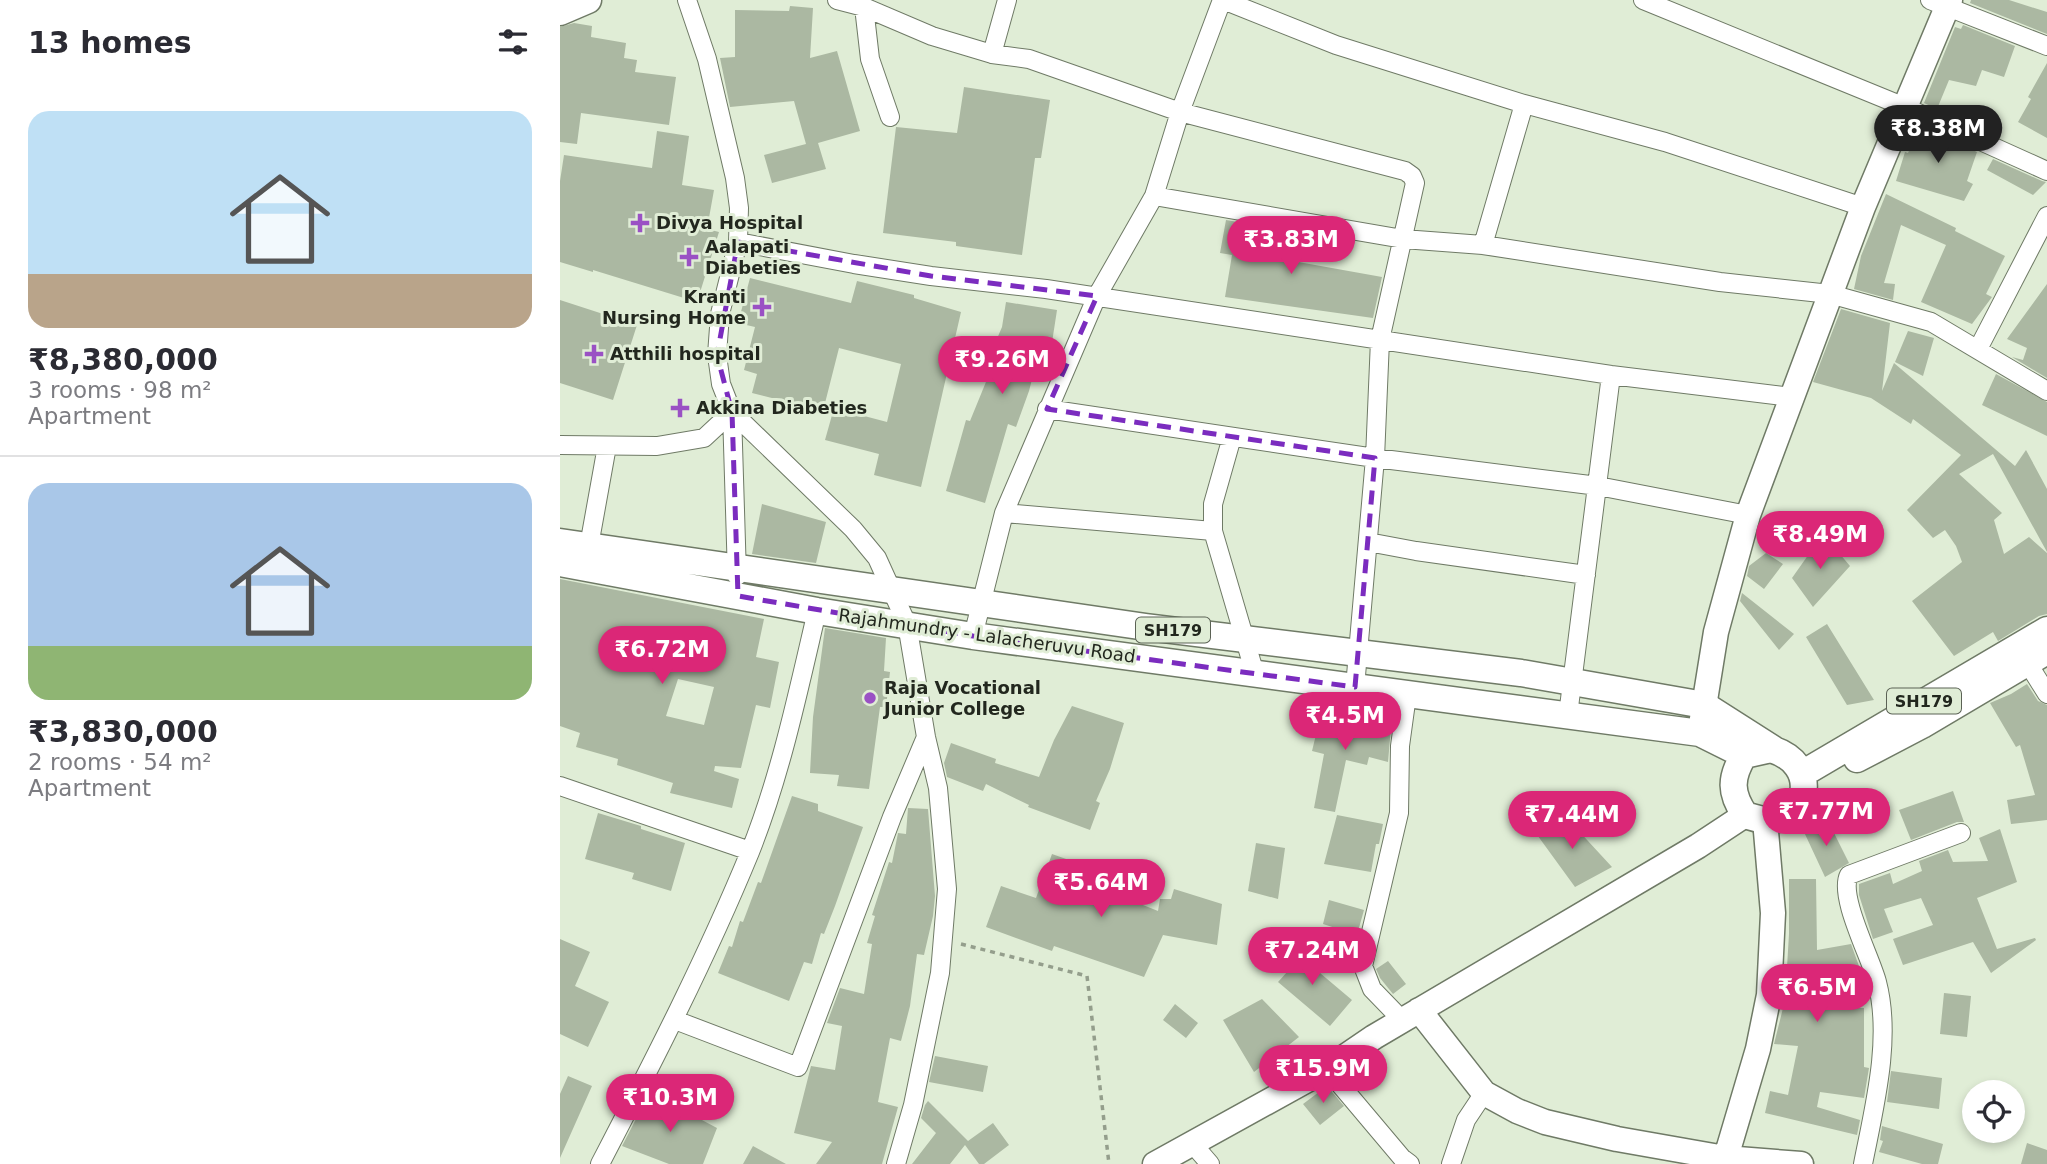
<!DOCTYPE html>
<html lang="en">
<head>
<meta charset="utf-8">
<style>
  :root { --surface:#fff; --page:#f2f2f3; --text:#2b2b33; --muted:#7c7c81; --line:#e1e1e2; --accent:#db2777 }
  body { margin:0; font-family:"DejaVu Sans",sans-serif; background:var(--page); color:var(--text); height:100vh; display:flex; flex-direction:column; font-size:26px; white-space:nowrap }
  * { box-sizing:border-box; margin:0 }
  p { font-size:23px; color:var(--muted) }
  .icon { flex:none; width:38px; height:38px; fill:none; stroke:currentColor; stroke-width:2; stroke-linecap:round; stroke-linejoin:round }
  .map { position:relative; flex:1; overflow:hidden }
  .panel { display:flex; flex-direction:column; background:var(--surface); width:560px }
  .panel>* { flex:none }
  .buttons { position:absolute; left:1402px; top:1080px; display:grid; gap:14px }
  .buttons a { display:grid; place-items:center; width:63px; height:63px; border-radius:50%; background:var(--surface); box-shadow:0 4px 10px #0003; font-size:35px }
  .price { position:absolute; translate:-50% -60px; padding:0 16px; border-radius:24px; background:var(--accent); color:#fff; font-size:23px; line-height:46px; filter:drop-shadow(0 2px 4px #0008) }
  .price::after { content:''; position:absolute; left:50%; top:42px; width:21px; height:16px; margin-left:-10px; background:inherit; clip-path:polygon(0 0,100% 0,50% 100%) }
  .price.active { background:#222; color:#fff }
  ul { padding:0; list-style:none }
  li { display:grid; align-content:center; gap:14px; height:371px; padding:0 28px }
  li+li { border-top:2px solid var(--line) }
  li span { display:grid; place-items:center; height:217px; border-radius:21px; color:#555 }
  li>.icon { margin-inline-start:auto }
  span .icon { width:126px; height:126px; fill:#fffc; stroke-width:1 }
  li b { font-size:30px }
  h2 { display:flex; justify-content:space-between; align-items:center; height:84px; padding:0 28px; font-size:30px }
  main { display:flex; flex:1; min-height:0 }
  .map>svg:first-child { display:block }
  .building { fill:#abb8a2; fill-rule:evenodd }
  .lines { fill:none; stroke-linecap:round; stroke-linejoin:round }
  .street-casing { stroke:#6f7a66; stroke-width:20 }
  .secondary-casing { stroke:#6f7a66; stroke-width:27 }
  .primary-casing { stroke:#6f7a66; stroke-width:29 }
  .path { stroke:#949e8c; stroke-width:3.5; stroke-dasharray:5 5; stroke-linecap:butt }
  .street { stroke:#fff; stroke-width:18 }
  .secondary { stroke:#fff; stroke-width:24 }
  .primary { stroke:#fff; stroke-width:26 }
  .marked { fill:none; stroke:#7b2cbf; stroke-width:5; stroke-dasharray:14 9; stroke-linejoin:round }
  .poi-dot { fill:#9a51c4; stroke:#e0edd6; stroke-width:2.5 }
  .labels { text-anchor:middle; stroke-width:6; stroke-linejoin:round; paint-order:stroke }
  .shield { fill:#e0edd6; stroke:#5b6255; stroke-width:2 }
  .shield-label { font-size:16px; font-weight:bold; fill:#22271e }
  .poi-label { font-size:18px; font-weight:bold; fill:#22271e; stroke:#e0edd6; text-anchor:start }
  .street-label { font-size:18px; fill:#22271e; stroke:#e0edd6 }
</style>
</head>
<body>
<main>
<section class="panel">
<h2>13 homes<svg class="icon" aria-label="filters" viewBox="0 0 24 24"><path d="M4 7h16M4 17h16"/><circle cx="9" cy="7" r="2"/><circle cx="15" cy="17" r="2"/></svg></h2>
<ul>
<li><span style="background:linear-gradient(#bfe0f5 75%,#b9a48a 0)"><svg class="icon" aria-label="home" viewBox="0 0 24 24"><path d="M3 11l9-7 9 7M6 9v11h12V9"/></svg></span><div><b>₹8,380,000</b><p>3 rooms · 98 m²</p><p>Apartment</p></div></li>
<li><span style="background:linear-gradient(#a9c7e8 75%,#8fb573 0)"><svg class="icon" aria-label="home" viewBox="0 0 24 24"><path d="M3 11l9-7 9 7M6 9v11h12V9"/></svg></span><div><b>₹3,830,000</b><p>2 rooms · 54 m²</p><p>Apartment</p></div></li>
</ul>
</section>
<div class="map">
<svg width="1487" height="1164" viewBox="0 0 1487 1164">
  <rect width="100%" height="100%" fill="#e0edd6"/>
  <path class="building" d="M1411,0H1449L1487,12V34L1410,3Z
    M230,6L253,8L250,58L277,51L300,131L258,143L266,169L212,183L204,155L246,144L234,101L170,107L160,58L175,57V10L229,11Z
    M14,23L32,26L31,37L66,43L64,58L77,60L75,72L116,77L109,125L21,113L17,144L0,142V27Z
    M1403,25L1455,46L1444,77L1422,70L1416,86L1389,80L1377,109L1364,103L1395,27L1401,29Z
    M1487,63V138L1458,122L1471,99L1468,97Z
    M404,87L490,100L481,158H475L462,255L396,246V242L323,233L336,127L397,133Z
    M1360,126L1417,152L1407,181L1413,184L1404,201L1336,181L1345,152L1348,153Z
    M97,131L129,136L122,185L154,190L147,229L159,232L137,302L33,270V272L0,262V181L4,155L92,168Z
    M1433,159L1482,181L1486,182L1473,195L1427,170Z
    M1326,194L1396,228L1395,231L1445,256L1426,294L1432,297L1412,324L1361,302L1386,245L1341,225L1324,283L1335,284L1333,300L1294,289L1301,256Z
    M666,220L720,229L716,258L822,277L813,318L665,297L672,255L660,253Z
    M190,278L291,303L297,281L354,295V298L401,312L361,487L314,475L319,454L265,440L274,408L327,422L341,364L279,348L263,411L192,393L197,374L184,370L195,327L178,323Z
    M1487,284V378L1452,357L1463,360L1467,348L1447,339Z
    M0,300L77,325L53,400L0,383Z
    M446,302L497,310L489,362L477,360L469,391L456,427L448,424L425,503L386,491L406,420L410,421L428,377L421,376L442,327Z
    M1281,309L1330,323L1322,391L1334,363L1455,466L1466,450L1487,489V552L1433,454L1399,474L1442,513L1434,520L1444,554L1469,537L1487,553V614L1479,616L1438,641L1433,632L1394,656L1352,601L1402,562L1396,546L1385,530L1373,538L1347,510L1401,455L1353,419L1351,424L1311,398L1253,382Z
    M1348,331L1374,338L1363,376L1335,362Z
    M1436,374L1487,402V436L1422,405Z
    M202,504L266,522L256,563L192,554Z
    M1263,534L1290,566L1253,607L1232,578Z
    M1206,553L1223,564L1204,589L1187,576L1189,566Z
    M0,579L204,619L196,657L219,662L210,708L196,705L181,768L155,766L154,771L179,779L172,808L110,793L113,783L57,765L58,759L16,747L20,733L0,726ZM118,679L154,687L144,725L106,716Z
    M1182,593L1234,634L1219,650L1180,601Z
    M1267,624L1314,700L1287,705L1246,637Z
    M265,628L326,638L324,671L330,672L326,707H320L309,789L277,786L279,775L250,773L253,717Z
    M1467,684L1478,701L1487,705V820L1451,824L1447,800L1475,795L1460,745L1456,747L1430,703L1451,694Z
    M512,706L564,723L550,769L536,801L540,803L530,830L468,807L469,805L426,784L423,791L387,777L384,763L391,743L436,759L435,763L479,777L494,740Z
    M762,710L831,728L828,762L809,757L807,765L786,760L775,812L754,808L764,754L752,751Z
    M1393,791L1404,822H1397L1351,840L1339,810Z
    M232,796L258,804V811L303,827L275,906L264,934L261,933L252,964L244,962L229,1001L158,973L169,946L172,947L180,921L183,922L198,882L201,883Z
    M348,808L368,809L375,896L373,916L364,955L357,954L350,1006L341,1041L330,1038L318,1102L338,1107L322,1164H256L272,1142L234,1133L251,1066L275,1070L282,1026L267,1023L280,988L304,994L312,944L307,943L315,916L312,915L329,862L332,863L338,833L346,834Z
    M38,813L81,826V829L125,843L111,891L72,879L74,873L25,859Z
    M777,815L823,824L819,844H816L811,872L764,864Z
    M1004,815L1052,867L1015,887L975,832Z
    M1268,821L1289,863L1265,877L1244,832Z
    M1440,829L1457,882L1417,898L1437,949L1475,938L1476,940L1431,973L1413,942L1343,965L1333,939L1373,925L1361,898L1324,909L1333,932L1313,939L1299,895V884L1330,873L1333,884L1362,871L1359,861L1388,850L1393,862L1428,861L1419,838Z
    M696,843L725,848L718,899L688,891Z
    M492,854L523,865L518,879L598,911L600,899H611L614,889L662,904L657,945L603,935L584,977L494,946L492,951L426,927L441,886L476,898Z
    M1229,879H1256L1257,950L1291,944L1299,966L1256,974L1254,1006L1304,1008V1067L1309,1068L1304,1098L1260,1092L1257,1107L1300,1120L1297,1135L1205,1113L1210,1091L1228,1095L1238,1046L1214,1044L1225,1000L1229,934Z
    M769,900L804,910L797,935L763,924Z
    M0,939L30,952L15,986L49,1002L28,1047L0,1034Z
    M728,946L792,1000L770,1026L718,982L728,971L715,960Z
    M828,961L846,984L833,994L820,978L816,969Z
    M1384,993L1411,996L1407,1037L1380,1034Z
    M702,999L739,1037L694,1072L663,1020Z
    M615,1004L638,1023L626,1038L603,1020Z
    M375,1056L428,1066L423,1092L369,1082Z
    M1331,1071L1382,1078L1379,1109L1327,1102Z
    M8,1076L32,1086L0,1158V1094Z
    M767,1086L784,1106L760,1125L743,1104Z
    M89,1094L126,1108L125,1111L157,1128L143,1164H109L62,1146Z
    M368,1101L408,1141L433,1123L449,1145L424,1164H419L405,1145L390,1164H352L376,1133L361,1118L365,1105Z
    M1322,1126L1383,1144L1378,1164H1362L1319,1152L1323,1141L1320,1140Z
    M1467,1143L1487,1150V1164H1461Z
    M193,1146L226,1164H183Z"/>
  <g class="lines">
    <defs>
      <path id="street" d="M127,0L147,59L175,178L179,208L178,242L160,314L157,355L161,384L172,412L293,529L317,558L347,624L366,737L378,788L387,889L380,973L353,1105L336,1164
        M277,0L304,7L372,36L432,54L469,59L620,112L845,171L852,176L855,183L820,340L815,458L795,687
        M663,0L776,45L964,104L1105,142L1303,207
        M1083,0L1345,107L1487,171
        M1370,0L1487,46
        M304,7L310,59L330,117
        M432,54L447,0
        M594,196L843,239L923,245L1160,282L1270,294L1371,322L1487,391
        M178,242L294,264L371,276L486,289L1051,375L1231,397
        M923,245L964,104
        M1418,349L1487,216
        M487,409L815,458L1038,486L1188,515
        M172,412L177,576
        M672,437L653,504V531L695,674
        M0,445L97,446L144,438L172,412
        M444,513L653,531
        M808,542L856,551L1026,575
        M27,557L47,446
        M413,636L444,513L537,296L594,196L620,112L662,0
        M1467,662L1487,694
        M1008,715L1051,375
        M0,786L190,851
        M115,1020L238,1067L332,817L366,737
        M842,1020L812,989L803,966L839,813L840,746L847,695
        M767,1069L842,1158L850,1164
        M631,1142L650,1164
        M40,1164C93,1062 146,959 190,852C221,774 238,692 257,611
        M891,1164L906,1120L924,1093
        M1303,1164C1314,1108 1332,1039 1317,982C1311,958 1278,896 1289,875L1401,833"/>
      <path id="secondary" d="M1141,725L1156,632L1188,515L1303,207L1390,0
        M859,1010L924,1093L957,1111L985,1122L1057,1139L1165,1158L1241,1164
        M595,1164L767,1069L814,1037L1138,846L1185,815
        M1164,1164L1198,1049L1209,995L1213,913L1205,820"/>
      <path id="primary" d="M0,12L28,0
        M0,542L586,627L961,673L1144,705L1213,749
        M0,563L257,611L413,636L1140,733L1184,755
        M1211,749C1261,764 1249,821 1207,820C1200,820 1192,817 1185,815C1170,793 1170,778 1184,755Z
        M1297,759L1362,725L1487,651
        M1242,774L1487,630"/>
    </defs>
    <use href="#street" class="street-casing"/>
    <use href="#secondary" class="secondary-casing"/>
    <use href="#primary" class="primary-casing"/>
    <path class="path" d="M401,944L527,976L549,1164"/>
    <use href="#street" class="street"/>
    <use href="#secondary" class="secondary"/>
    <use href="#primary" class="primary"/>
  </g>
  <path class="marked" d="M178,242L371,276L537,296L487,409L815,458L795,687L413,636L178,596L172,412L157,355Z"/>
  <g class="poi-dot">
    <path d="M76.5 212.5h7v7h7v7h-7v7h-7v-7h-7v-7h7z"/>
    <path d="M125.5 246.5h7v7h7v7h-7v7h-7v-7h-7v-7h7z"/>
    <path d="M198.5 296.5h7v7h7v7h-7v7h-7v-7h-7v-7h7z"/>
    <path d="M30.5 343.5h7v7h7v7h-7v7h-7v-7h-7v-7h7z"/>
    <path d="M116.5 397.5h7v7h7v7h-7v7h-7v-7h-7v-7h7z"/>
    <circle cx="310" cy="698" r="7"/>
  </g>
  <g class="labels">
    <g class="shield">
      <rect x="576" y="617.5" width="74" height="25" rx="5"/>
      <rect x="1327" y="688.5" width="74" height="25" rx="5"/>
    </g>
    <g class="shield-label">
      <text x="613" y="636">SH179</text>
      <text x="1364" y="707">SH179</text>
    </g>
    <g class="poi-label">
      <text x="96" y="229">Divya Hospital</text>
      <text x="145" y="253">Aalapati<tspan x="145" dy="21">Diabeties</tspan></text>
      <text x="186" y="303" text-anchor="end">Kranti<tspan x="186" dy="21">Nursing Home</tspan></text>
      <text x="50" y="360">Atthili hospital</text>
      <text x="136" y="414">Akkina Diabeties</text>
      <text x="324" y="694">Raja Vocational<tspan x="324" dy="21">Junior College</tspan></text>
    </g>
    <g class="street-label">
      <text transform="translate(427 636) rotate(8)" y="6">Rajahmundry - Lalacheruvu Road</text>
    </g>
  </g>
</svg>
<div class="buttons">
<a><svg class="icon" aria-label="locate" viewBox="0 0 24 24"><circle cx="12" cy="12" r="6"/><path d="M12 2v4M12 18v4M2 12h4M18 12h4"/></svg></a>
</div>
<b class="price active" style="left:1378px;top:165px">₹8.38M</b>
<b class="price" style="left:731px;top:276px">₹3.83M</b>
<b class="price" style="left:442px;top:396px">₹9.26M</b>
<b class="price" style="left:1260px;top:571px">₹8.49M</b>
<b class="price" style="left:102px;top:686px">₹6.72M</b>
<b class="price" style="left:785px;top:752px">₹4.5M</b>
<b class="price" style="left:1266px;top:848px">₹7.77M</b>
<b class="price" style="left:1012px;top:851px">₹7.44M</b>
<b class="price" style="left:541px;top:919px">₹5.64M</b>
<b class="price" style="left:752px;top:987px">₹7.24M</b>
<b class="price" style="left:1257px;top:1024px">₹6.5M</b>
<b class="price" style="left:763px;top:1105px">₹15.9M</b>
<b class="price" style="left:110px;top:1134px">₹10.3M</b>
</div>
</main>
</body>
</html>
